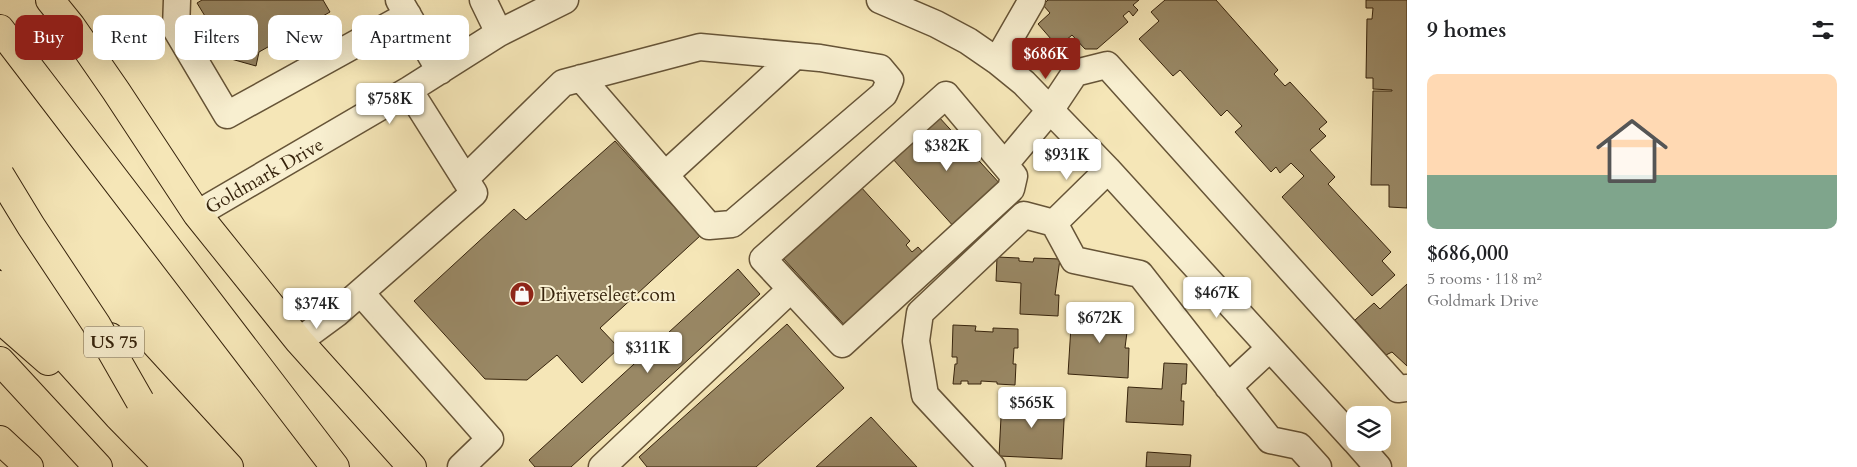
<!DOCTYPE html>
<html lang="en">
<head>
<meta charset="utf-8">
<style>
  :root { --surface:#fff; --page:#f6f6f6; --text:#202124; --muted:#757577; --line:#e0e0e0; --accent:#8f2418 }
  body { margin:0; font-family:Cardo,serif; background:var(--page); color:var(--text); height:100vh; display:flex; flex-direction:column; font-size:19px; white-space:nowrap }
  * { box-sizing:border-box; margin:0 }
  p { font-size:16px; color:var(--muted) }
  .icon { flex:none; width:28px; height:28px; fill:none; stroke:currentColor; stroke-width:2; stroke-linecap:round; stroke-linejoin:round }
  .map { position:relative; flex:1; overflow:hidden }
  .details { display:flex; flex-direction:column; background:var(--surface); width:450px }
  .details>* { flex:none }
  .top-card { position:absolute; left:15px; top:15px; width:475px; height:45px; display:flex; gap:10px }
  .tools { position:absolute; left:1346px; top:406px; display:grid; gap:10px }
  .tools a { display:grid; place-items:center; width:45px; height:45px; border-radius:10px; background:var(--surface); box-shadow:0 5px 20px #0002; font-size:25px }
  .price { position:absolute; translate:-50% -42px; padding:0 11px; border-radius:5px; background:#fff; color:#222; font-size:16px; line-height:32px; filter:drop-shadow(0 1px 2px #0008) }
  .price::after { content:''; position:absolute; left:50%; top:30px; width:15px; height:11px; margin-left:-8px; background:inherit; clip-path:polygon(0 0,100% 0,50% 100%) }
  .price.active { background:var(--accent); color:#fff }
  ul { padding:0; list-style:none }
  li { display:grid; align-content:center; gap:10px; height:265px; padding:0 20px }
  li+li { border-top:1px solid var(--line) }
  li span { display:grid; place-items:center; height:155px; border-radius:10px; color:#555 }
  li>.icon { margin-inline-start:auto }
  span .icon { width:90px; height:90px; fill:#fffc; stroke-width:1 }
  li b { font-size:21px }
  h2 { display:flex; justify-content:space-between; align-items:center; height:60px; padding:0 20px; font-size:21px }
  .tag { padding:0 18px; border-radius:10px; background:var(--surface); box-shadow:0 5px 20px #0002; font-size:18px; line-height:45px }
  .tag.active { background:var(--accent); color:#fff }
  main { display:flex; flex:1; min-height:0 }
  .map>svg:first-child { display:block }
  .building { fill:#998865; stroke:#36230c }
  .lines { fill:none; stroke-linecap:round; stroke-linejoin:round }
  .minor-casing { stroke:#665437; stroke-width:29 }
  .major-casing { stroke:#36230c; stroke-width:30 }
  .highway-casing { stroke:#36230c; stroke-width:30 }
  .minor { stroke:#f8efd0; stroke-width:26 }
  .major { stroke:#f5e6b7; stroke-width:28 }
  .highway { stroke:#f5e6b7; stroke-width:28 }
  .highway-bridge-casing { stroke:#36230c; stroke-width:30; stroke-linecap:butt }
  .highway-bridge { stroke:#f5e6b7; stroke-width:28 }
  .labels { text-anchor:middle; stroke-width:4; stroke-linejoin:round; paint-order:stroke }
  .shield { fill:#f8efd0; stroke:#706047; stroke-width:1 }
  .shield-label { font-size:18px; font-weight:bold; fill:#36230c }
  .street-label { font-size:19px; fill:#36230c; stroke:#f8efd0 }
  .poi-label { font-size:19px; fill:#36230c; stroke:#f8efd0; text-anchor:start }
</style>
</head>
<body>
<main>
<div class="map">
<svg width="1407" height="467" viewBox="0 0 1407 467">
  <rect width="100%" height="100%" fill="#f5e6b7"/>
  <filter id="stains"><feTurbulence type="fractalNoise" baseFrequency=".004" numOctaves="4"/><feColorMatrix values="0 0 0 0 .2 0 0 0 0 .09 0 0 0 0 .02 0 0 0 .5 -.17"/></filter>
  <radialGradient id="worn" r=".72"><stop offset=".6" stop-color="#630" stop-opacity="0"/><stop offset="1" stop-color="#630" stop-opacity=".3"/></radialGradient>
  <path class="building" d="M202,0H323L330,12L259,52L256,66L224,57L225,49L197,3Z
    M1048,0H1139L1133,5L1138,10L1133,16L1129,11L1123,16L1128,22L1097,49H1085L1072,35L1058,47L1038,24L1050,13L1043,5Z
    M1165,0H1216L1278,70L1274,74L1285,86L1290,82L1327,122L1319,129L1326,136L1310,150L1335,177L1328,184L1391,252L1382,261L1395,275L1372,296L1282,197L1304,176L1291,163L1280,173L1276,167L1271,172L1235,132L1242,126L1227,110L1221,116L1180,70L1173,76L1139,39L1159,21L1151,12Z
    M1366,0H1407V208L1389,207V185H1371L1373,91H1392V90L1373,89V78H1366L1367,19H1372L1373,8H1366Z
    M938,116L1002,186L955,228L892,158Z
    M615,141L700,236L600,328L619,348L582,383L557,355L527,380L485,379L414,301L514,209L526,220Z
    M860,186L910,241L906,245L912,252L918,247L927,257L848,329L782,257Z
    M997,257L1019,258V261L1033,262L1034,258L1060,259L1055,295H1059L1058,316L1020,314L1021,283L996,281Z
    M738,269L760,294L571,467H535L529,460Z
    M1407,284V366L1392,352L1386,355L1355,320L1374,303L1380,309Z
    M1072,310L1093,311V315L1107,316V310L1131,311L1130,332H1127L1125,348H1129L1128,378L1068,374Z
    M787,324L844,388L756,467H647L639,457Z
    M953,325L976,326L975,331L993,332V328L1018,329V348H1014L1013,364H1016L1015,385L997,384V382L981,381V384H968V381H961V384H953L955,364H957V357H952Z
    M1164,363L1187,364L1186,384H1182L1181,401H1184L1183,425L1126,422L1128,387L1162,389Z
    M1002,398L1065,402L1062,459L999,456Z
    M871,417L917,467H816Z
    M1147,452L1191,455L1190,467H1146Z"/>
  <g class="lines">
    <defs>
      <path id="minor" d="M177,0L176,29L227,115L408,15
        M399,0L440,71
        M483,0L499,33
        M880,0L936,24L968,41L997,61L1024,83L1108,170L1355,441
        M997,61L1032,0
        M1005,164L1051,109L1075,73L1107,65L1398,389L1407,388
        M665,175L795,56
        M465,179L563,83L700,47L820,58L880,68L890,80L884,94L732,224L709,226L581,78
        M197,214L409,90L499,33L565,0
        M1054,223L1108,170
        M361,293L490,439L461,467
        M299,341L337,313L474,193L409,90
        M1228,387L1270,348
        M1356,442L1378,467
        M602,467L791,289L763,259L946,95L1014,176L1011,189L842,344L791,289
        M992,467L925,395L916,341L920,313L1024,215L1054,223L1074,260L1140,274L1270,440L1299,446L1318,467"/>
      <path id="major" d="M50,0L71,26L116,91L197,214L299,341L412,467"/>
      <path id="highway" d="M0,29L335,467
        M0,216L54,276
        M0,248L201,467
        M0,285L118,416L168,467
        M0,319L48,361
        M110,337L229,467
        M0,361L98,467
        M0,440L29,467"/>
    </defs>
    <use href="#minor" class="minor-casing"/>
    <use href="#major" class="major-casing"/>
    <use href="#highway" class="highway-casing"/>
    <use href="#minor" class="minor"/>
    <use href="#major" class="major"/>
    <use href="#highway" class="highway"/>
    <defs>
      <path id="highway-bridge" d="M0,175L31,226L96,324L140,401"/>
    </defs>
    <use href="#highway-bridge" class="highway-bridge-casing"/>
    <use href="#highway-bridge" class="highway-bridge"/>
  </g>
  <defs>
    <symbol id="shop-disc" viewBox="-11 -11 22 22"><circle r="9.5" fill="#8f2418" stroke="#f8efd0"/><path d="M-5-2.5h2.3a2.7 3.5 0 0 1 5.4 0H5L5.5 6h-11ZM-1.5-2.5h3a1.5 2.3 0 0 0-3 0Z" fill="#fff"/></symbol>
  </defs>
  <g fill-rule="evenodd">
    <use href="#shop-disc" x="508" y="280" width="28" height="28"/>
  </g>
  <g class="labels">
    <rect class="shield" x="84" y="326.5" width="60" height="31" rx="4"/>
    <g class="shield-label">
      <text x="114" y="348">US 75</text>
    </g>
    <g class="street-label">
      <text transform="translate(264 175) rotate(-30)" y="7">Goldmark Drive</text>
    </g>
    <g class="poi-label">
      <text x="540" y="301">Driverselect.com</text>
    </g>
  </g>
  <rect width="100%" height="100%" filter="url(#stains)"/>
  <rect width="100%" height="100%" fill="url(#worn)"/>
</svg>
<div class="tools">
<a><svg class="icon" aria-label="layers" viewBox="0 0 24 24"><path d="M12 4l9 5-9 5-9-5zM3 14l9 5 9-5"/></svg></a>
</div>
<b class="price active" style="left:1046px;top:80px">$686K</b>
<b class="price" style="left:390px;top:125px">$758K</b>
<b class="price" style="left:947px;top:172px">$382K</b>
<b class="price" style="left:1067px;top:181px">$931K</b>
<b class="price" style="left:1217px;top:319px">$467K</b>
<b class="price" style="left:317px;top:330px">$374K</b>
<b class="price" style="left:1100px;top:344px">$672K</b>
<b class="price" style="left:648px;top:374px">$311K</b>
<b class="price" style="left:1032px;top:429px">$565K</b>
<div class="top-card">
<a class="tag active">Buy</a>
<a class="tag">Rent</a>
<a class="tag">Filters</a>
<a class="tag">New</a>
<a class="tag">Apartment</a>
</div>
</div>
<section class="details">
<h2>9 homes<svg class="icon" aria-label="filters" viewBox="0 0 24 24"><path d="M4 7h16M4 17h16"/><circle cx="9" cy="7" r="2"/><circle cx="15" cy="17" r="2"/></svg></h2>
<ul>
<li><span style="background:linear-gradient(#ffd9b3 65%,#7fa58c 0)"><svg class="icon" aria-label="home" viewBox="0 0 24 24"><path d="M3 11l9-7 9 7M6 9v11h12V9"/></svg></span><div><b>$686,000</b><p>5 rooms · 118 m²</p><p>Goldmark Drive</p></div></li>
</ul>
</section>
</main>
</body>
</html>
